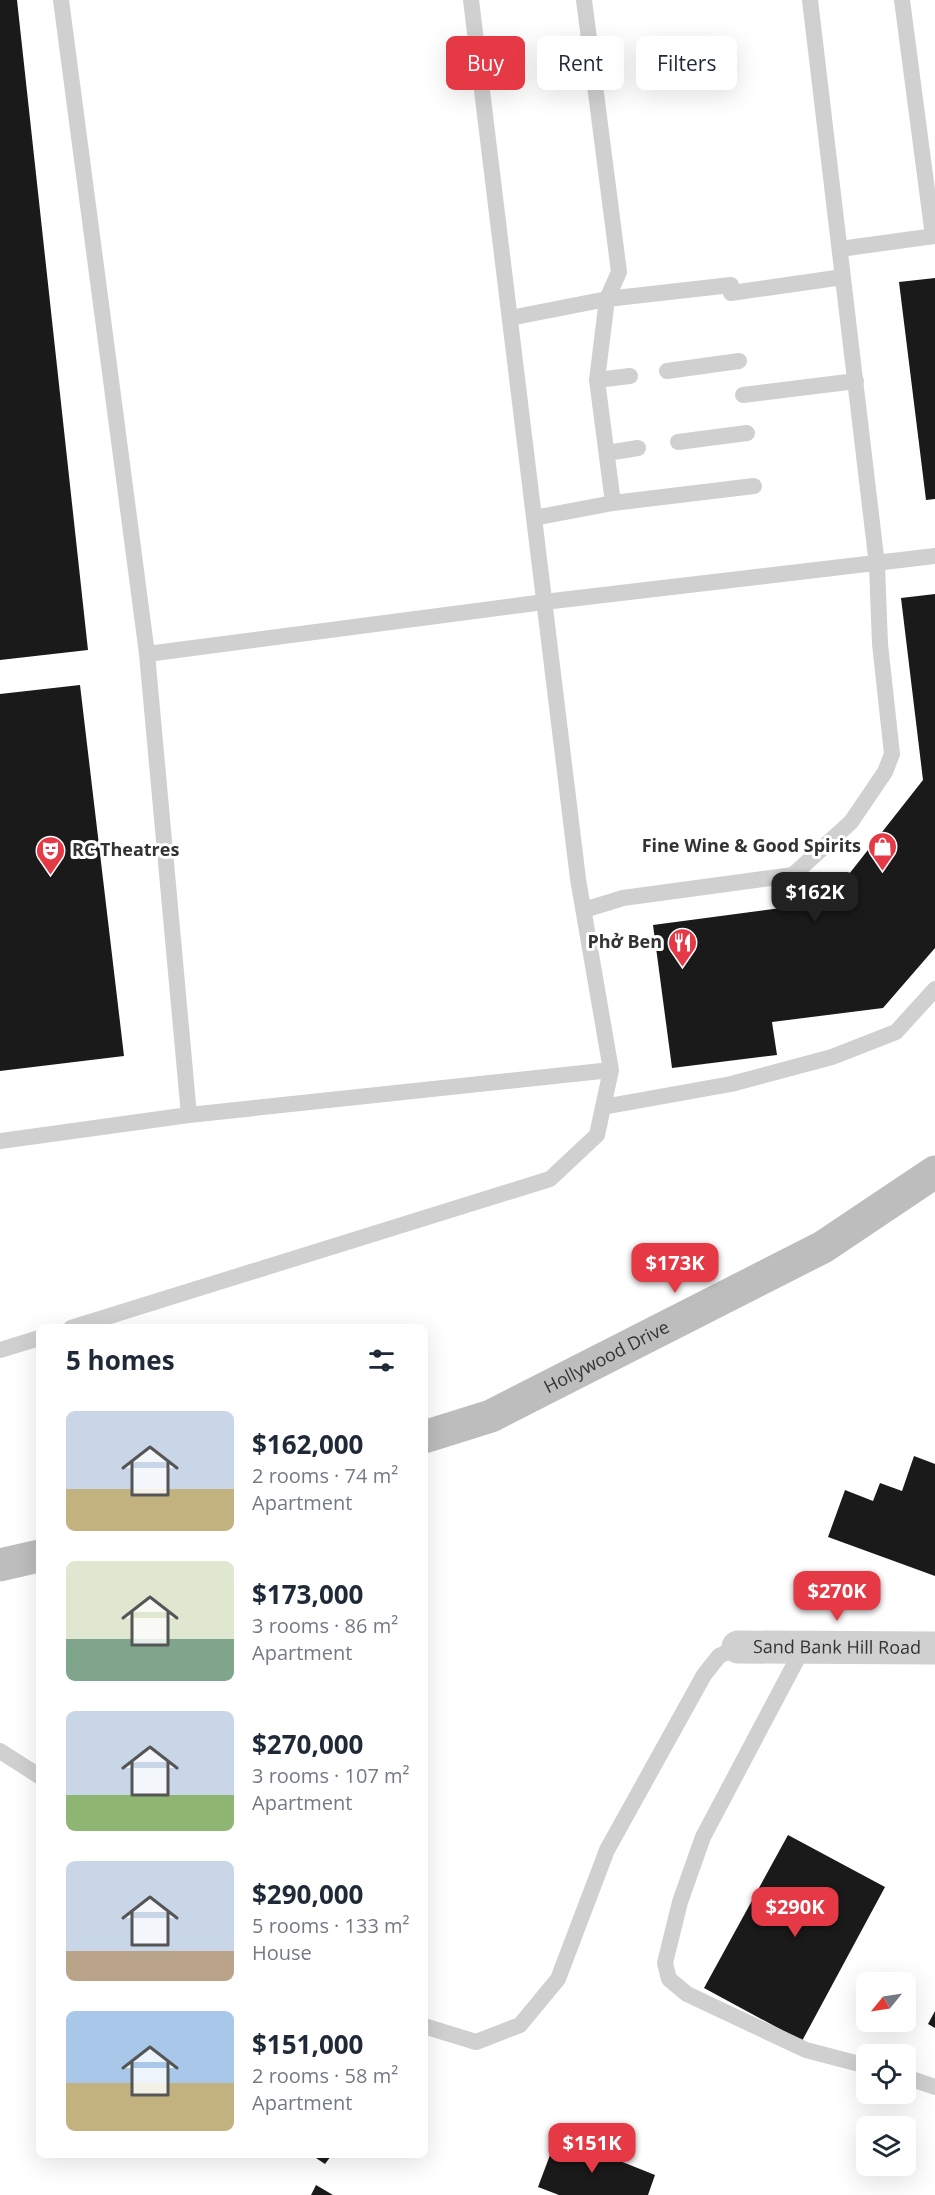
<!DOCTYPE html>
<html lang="en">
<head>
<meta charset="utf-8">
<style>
  :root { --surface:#fff; --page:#f2f2f3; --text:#1f2937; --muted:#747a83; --accent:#e63946 }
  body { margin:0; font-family:"Open Sans",sans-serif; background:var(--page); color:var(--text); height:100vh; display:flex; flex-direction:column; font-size:22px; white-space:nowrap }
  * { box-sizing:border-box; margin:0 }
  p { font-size:20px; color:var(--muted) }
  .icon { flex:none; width:33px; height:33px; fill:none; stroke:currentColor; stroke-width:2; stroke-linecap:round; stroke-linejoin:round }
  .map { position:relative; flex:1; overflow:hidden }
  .side { position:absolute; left:36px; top:1324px; width:392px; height:834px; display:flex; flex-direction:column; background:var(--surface); border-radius:9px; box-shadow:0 6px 24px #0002 }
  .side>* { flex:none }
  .banner { position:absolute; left:446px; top:36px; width:399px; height:54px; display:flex; gap:12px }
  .needle { width:39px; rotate:240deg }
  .buttons { position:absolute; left:856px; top:1972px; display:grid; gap:12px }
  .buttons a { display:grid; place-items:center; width:60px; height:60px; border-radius:9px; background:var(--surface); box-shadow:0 6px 24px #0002; font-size:30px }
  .price { position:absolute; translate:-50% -51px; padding:0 14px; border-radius:12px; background:var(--accent); color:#fff; font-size:20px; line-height:39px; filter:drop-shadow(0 2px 3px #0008) }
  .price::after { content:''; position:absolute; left:50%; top:36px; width:18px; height:14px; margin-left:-9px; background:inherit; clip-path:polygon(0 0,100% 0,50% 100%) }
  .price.on { background:#222; color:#fff }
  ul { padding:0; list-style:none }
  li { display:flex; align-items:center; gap:18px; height:150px; padding:0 30px }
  li span { display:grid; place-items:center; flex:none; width:168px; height:120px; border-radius:9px; color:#555 }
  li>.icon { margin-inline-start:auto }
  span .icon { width:72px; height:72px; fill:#fffc; stroke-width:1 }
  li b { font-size:26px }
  h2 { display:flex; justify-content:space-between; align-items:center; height:72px; padding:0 30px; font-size:26px }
  .pill { padding:0 21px; border-radius:9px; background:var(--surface); box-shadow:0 6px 24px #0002; font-size:21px; line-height:54px }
  .pill.on { background:var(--accent); color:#fff }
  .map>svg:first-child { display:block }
  .building { fill:#1a1a1a }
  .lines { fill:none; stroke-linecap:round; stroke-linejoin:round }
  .lane { stroke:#d0d0d0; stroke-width:16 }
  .street { stroke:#d0d0d0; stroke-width:33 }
  .secondary { stroke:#bdbdbd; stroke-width:33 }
  .labels { text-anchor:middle; stroke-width:6; stroke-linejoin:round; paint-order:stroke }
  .poi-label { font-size:18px; font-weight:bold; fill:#333; stroke:#fff; text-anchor:end }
  .street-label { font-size:18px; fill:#333; stroke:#fff }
</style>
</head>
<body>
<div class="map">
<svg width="935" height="2195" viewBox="0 0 935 2195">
  <rect width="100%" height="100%" fill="#fff"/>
  <path class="building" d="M0,0H17L88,650L0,660Z
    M935,278V499L926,500L899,282Z
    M935,594V948L883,1008L772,1022L777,1055L672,1068L653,925L827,902L923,780L901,598Z
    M80,685L124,1056L0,1071V694Z
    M914,1456L935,1464V1576L828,1537L845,1490L873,1501L880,1483L902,1491Z
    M788,1835L885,1887L802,2041L704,1988Z
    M935,2011V2028L928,2024Z
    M556,2139L600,2156L604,2146L613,2149L610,2157L655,2175L648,2195H559L538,2187Z
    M313,2156H331L325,2164Z
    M316,2185L333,2195H311Z"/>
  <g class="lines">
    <path class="lane" d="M61,0L147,654L189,1115L611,1070
      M584,0L619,272L607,299L597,380L613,503L754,486
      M902,0L933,236
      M840,249L935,236
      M731,293L843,277
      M510,318L607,299L731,285
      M667,371L739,361
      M597,380L630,376
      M743,395L856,381
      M678,442L747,433
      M607,453L638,448
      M534,518L613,503
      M147,654L544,602L935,556
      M584,910L623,898L793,875L851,822L885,772L892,754L880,644L877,565L810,0
      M603,1107L731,1084L832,1057L896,1032L935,989
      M0,1141L189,1115
      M71,1328L550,1179L597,1135L611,1070L578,879L471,0
      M0,1350L39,1338
      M803,1648L703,1837L680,1902L665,1963L669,1979L687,1994L806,2050L867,2066
      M0,1751L39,1776
      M424,2026L476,2042L520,2025L558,1979L607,1850L704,1675L719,1656L738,1647
      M906,2077L935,2087"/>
    <path class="street" id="s1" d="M738,1647L935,1648"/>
    <g class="secondary">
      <path id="s2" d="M424,1437L491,1416L823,1247L935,1172"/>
      <path d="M0,1565L39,1556"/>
    </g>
  </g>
  <defs>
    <symbol id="shop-pin" viewBox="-11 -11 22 30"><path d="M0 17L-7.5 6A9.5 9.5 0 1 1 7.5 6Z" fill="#e63946" stroke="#fff"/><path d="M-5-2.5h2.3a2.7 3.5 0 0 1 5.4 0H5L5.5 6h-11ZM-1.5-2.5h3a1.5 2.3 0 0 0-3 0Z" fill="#fff"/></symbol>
    <symbol id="theatre-pin" viewBox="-11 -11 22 30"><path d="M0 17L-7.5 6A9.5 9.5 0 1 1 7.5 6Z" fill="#e63946" stroke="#fff"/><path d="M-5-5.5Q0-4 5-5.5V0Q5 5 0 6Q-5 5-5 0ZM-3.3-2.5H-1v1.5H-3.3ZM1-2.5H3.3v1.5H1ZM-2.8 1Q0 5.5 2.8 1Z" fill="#fff"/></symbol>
    <symbol id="restaurant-pin" viewBox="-11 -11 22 30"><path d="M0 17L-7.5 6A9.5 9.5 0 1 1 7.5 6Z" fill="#e63946" stroke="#fff"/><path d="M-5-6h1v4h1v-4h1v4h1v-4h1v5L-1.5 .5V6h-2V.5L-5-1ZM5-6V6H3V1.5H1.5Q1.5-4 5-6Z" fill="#fff"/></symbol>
  </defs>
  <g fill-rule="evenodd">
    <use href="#shop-pin" x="866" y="830" width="33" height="45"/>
    <use href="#theatre-pin" x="34" y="834" width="33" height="45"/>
    <use href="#restaurant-pin" x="666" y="926" width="33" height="45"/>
  </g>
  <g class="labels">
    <g class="poi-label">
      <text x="861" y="852">Fine Wine &amp; Good Spirits</text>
      <text x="72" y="856" text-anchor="start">RC Theatres</text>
      <text x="662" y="948">Phở Ben</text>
    </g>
    <g class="street-label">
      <text dy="6" stroke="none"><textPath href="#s2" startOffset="200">Hollywood Drive</textPath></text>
      <text dy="6" stroke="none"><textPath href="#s1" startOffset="99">Sand Bank Hill Road</textPath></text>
    </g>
  </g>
</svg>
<div class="buttons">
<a><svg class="needle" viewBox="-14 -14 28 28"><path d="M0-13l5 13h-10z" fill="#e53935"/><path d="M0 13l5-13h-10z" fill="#747a83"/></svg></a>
<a><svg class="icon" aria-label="locate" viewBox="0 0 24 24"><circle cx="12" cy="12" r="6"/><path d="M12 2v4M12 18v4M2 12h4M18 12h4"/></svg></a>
<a><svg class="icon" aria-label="layers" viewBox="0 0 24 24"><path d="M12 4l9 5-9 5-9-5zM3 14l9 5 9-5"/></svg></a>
</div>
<b class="price on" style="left:815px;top:923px">$162K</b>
<b class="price" style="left:675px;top:1294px">$173K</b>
<b class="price" style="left:837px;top:1622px">$270K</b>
<b class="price" style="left:795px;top:1938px">$290K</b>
<b class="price" style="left:592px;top:2174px">$151K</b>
<div class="banner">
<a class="pill on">Buy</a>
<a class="pill">Rent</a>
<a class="pill">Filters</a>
</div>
<section class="side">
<h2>5 homes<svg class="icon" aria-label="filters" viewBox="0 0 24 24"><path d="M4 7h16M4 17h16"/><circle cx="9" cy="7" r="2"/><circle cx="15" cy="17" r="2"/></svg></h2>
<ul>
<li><span style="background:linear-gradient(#c9d6e8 65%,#c2b280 0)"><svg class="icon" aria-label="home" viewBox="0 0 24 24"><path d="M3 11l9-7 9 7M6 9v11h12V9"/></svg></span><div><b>$162,000</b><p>2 rooms · 74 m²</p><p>Apartment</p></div></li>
<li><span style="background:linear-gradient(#dfe7d0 65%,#7fa58c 0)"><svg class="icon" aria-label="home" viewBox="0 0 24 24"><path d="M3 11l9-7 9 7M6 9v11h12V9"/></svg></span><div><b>$173,000</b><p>3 rooms · 86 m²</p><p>Apartment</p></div></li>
<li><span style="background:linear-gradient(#c9d6e8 70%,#8fb573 0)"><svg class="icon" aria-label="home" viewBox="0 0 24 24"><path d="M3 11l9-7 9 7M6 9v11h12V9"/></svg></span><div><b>$270,000</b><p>3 rooms · 107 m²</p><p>Apartment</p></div></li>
<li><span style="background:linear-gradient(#c9d6e8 75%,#b9a48a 0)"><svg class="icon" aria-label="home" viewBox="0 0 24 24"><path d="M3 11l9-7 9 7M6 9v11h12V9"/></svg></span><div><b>$290,000</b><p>5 rooms · 133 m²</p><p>House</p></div></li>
<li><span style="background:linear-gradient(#a9c7e8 60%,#c2b280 0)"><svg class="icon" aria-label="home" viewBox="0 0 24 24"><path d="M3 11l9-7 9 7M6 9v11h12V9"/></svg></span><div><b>$151,000</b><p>2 rooms · 58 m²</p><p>Apartment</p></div></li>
</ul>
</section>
</div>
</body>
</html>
